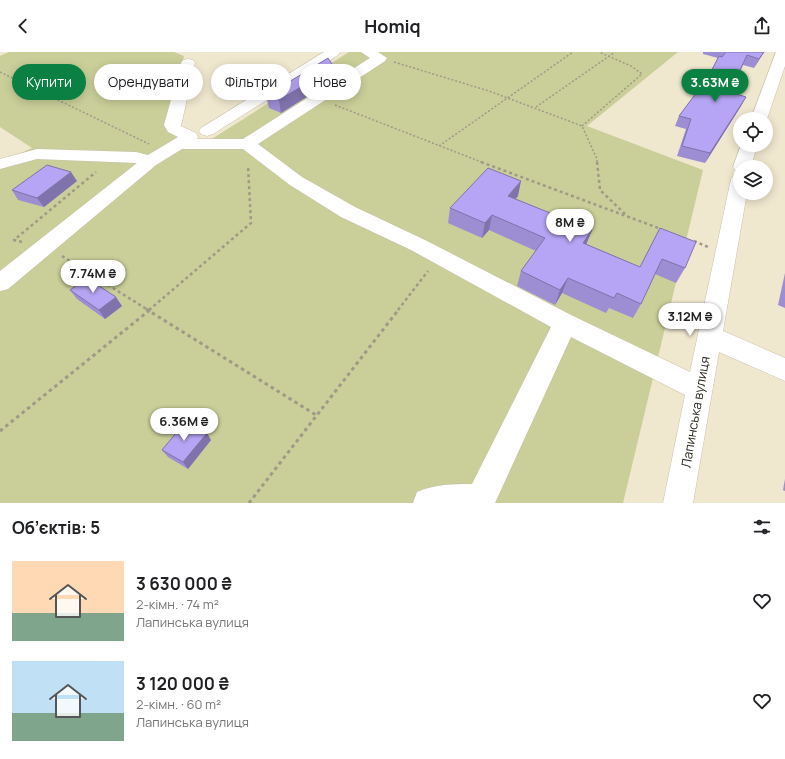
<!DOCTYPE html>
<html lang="uk">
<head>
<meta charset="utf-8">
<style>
  :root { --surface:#fff; --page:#f6f6f6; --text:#202124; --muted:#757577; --accent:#0b8043 }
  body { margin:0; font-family:Manrope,sans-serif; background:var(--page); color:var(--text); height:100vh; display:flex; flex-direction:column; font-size:15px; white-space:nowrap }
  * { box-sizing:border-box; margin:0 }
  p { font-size:13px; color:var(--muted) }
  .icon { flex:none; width:22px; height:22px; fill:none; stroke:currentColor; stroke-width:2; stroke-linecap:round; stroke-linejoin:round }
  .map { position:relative; height:451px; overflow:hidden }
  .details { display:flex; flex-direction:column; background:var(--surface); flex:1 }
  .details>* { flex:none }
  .guide { position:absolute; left:12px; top:12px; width:400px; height:36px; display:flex; gap:8px }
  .fabs { position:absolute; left:733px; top:60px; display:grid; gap:8px }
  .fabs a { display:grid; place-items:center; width:40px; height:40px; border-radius:50%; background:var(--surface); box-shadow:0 2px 10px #0003; font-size:20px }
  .price { position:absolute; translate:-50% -34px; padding:0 9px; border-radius:14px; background:#fff; color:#222; font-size:13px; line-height:26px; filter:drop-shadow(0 1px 2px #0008) }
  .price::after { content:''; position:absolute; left:50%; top:24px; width:12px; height:9px; margin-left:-6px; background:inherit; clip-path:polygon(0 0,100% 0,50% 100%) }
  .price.on { background:var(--accent); color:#fff }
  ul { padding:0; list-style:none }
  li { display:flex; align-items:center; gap:12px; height:100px; padding:0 12px }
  li span { display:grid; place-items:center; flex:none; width:112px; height:80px; border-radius:0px; color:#555 }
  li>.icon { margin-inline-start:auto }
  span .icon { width:48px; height:48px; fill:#fffc; stroke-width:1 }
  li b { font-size:17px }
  h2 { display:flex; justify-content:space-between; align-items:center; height:48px; padding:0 12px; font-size:17px }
  .chip { padding:0 14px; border-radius:18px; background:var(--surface); box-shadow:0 2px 10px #0003; font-size:14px; line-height:36px }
  .chip.on { background:var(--accent); color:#fff }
  header { display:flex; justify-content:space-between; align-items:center; height:52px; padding:0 12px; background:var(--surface); font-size:18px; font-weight:700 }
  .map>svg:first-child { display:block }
  .green { fill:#cacf99 }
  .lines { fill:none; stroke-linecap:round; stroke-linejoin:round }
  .minor-casing { stroke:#c8c0a9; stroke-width:1 }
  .path-far2 { stroke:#9f9987; stroke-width:1.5; stroke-dasharray:2 2; stroke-linecap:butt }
  .path-far1 { stroke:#9f9987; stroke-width:2.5; stroke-dasharray:3 3; stroke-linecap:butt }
  .path { stroke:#9f9987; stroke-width:3; stroke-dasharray:3.5 3.5; stroke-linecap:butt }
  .minor { fill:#fff; fill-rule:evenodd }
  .wall { fill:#9d8dd2 }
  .shaded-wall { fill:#7f73ab }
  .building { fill:#b6a4f4; stroke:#7f73ab }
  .labels { text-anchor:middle; stroke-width:3.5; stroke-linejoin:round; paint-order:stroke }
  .street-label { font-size:13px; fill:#221f16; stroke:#fff }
</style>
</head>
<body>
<header><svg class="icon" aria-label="back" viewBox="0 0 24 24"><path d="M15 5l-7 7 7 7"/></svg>Homiq<svg class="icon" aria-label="share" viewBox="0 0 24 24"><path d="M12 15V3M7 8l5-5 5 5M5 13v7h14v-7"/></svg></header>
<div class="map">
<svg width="785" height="451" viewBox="0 0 785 451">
  <rect width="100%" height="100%" fill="#f0e7cf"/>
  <path class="green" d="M9,0H174L184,4L166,71L181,85L207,90L349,0H678L587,74L703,118L623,451H0V110L32,96L0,75V4Z"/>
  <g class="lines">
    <defs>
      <path id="minor" d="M324,0H340L338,3L213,82L207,84L201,82L199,79L201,76Z
        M361,0H378L387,6L385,9L258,92L302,125L355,155L425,188L573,264L690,320L731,127L734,123L740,121V141H747L723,279L785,306V329L719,300L693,451H663L685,343L571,285L495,451H413L417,440C436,432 452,432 472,432L551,275L411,198L341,165L290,133L243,97H182L156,113L8,237L0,239V219L137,111L37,107L0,117V107L37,97L136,100L148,103L178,85L168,80L164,73L181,11L183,8L188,7L193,8L195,11L181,74L196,81L198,85L197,87H243L370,6Z
        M776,0H785V14L767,67L766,68V67H751Z
        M741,93H757L751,115H740V120L736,119L733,115Z"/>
    </defs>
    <use href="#minor" class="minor-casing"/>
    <path class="path-far2" d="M394,10L489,39L582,74L597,107V111
      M0,20L149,92
      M335,53L484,111
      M536,55L615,0
      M582,74L642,22L631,14L599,0
      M439,94L573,0"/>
    <path class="path-far1" d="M481,110L661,177
      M597,110L600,138L625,162
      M694,189L708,195
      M22,190L14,188L96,120
      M62,204L148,258
      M149,258L251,171L248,114
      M398,258L428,219"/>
    <path class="path" d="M146,257L316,363
      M0,379L151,257
      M249,451L399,257"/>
    <use href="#minor" class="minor"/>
  </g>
  <path class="wall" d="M703,0H764L754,16L743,13L730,40L746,45L741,54L705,111L677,104L686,77L675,74L679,64L704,33L718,6L703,2Z
    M334,15L335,27L281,61L269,56L266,44Z
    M77,129L44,155L18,148L12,138Z
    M518,144L515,147L592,178L586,192L640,215L660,176L685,216L676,231L655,222L641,252L633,266L609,256L606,261L562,241L555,253L517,234L521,219L536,199L489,178L482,186L448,171L450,156Z
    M785,221V256L778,253Z
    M70,238L122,254L105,267L77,247Z
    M211,388L188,417L168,405L162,398Z
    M785,427V439L783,438Z"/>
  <path class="shaded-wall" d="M764,0L754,16L759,7Z
    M334,15L335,27L281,61L279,48Z
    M746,45L741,54L705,111L710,101Z
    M71,120L77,129L44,155L37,146Z
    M521,129L518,144L505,159L508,144Z
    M492,163L489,178L482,186L485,171Z
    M592,178L586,193L583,191Z
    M568,226L562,241L555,253L560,238Z
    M116,245L122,254L105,267L99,258Z
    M207,381L211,388L188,417L183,410Z"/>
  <path class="building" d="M726,0H764L759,7L747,3L730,40L746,45L710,101L682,94L691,67L679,64L703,32L704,33L719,4L722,5Z
    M328,6L334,15L279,48L266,44Z
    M47,113L71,120L37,146L12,138Z
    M488,116L521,129L508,144L592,178L583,191L640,215L660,176L696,190L685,216L662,207L641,252L617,241L614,246L568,226L560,238L521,219L545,186L492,163L485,171L450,156Z
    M87,226L116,245L99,258L70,238Z
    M186,369L207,381L183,410L162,398Z"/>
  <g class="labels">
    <g class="street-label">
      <text transform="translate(695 360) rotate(-80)" y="5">Лапинська вулиця</text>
    </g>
  </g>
</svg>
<div class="fabs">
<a><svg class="icon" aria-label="locate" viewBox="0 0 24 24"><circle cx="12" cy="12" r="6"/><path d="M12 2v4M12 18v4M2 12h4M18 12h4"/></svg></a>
<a><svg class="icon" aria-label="layers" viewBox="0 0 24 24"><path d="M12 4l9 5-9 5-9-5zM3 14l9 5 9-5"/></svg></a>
</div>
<b class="price on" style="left:715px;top:51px">3.63M ₴</b>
<b class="price" style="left:570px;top:191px">8M ₴</b>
<b class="price" style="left:93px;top:242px">7.74M ₴</b>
<b class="price" style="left:690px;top:285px">3.12M ₴</b>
<b class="price" style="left:184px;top:390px">6.36M ₴</b>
<div class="guide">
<a class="chip on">Купити</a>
<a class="chip">Орендувати</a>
<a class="chip">Фільтри</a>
<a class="chip">Нове</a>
</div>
</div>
<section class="details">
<h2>Об’єктів: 5<svg class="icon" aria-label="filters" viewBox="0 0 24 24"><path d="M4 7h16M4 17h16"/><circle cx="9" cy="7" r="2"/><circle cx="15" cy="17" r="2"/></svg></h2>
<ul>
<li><span style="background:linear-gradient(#ffd9b3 65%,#7fa58c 0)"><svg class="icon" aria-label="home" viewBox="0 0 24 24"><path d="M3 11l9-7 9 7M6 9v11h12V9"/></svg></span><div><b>3 630 000 ₴</b><p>2-кімн. · 74 m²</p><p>Лапинська вулиця</p></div><svg class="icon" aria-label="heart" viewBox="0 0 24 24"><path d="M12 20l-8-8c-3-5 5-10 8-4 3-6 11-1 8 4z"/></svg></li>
<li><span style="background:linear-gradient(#bfe0f5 65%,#7fa58c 0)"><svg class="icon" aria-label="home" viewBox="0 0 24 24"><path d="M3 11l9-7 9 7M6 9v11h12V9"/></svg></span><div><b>3 120 000 ₴</b><p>2-кімн. · 60 m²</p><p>Лапинська вулиця</p></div><svg class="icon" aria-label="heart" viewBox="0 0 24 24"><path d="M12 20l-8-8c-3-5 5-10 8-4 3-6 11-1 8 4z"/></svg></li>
</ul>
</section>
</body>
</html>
